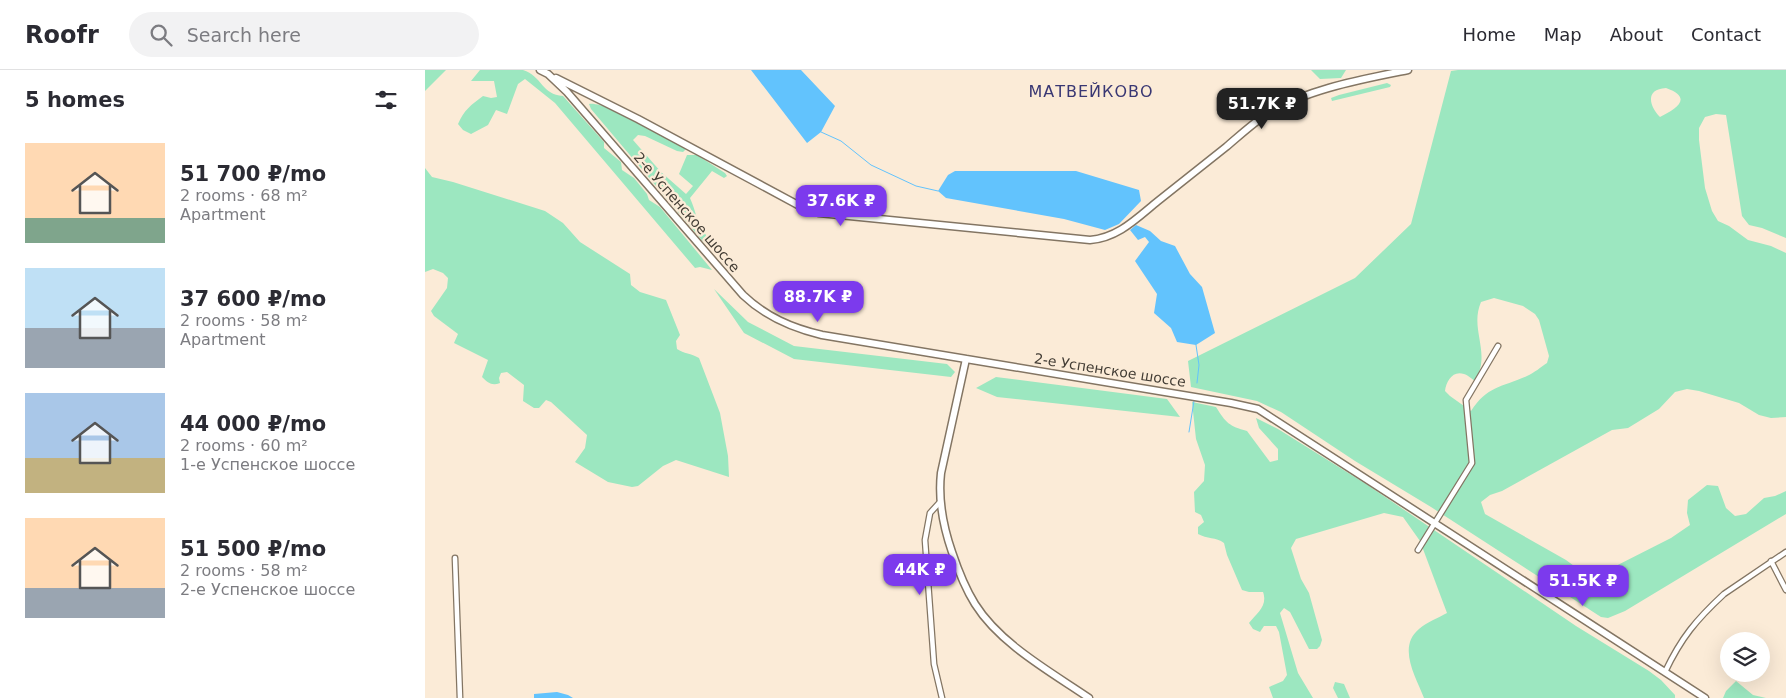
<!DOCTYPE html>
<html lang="en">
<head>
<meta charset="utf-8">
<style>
  :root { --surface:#fff; --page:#f2f2f3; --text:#2b2b33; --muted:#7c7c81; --line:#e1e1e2; --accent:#7c3aed }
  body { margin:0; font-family:"DejaVu Sans",sans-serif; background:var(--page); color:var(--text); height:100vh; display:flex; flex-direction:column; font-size:19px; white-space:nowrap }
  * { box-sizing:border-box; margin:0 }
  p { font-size:16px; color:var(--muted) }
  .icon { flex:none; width:28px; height:28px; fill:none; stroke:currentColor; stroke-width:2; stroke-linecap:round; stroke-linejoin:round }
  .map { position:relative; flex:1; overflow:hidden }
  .details { display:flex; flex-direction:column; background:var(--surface); width:425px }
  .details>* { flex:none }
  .controls { position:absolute; left:1295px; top:562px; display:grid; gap:10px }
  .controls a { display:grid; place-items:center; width:50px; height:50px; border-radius:50%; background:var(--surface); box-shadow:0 5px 20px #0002; font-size:25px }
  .price { position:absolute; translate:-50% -42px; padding:0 11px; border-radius:10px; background:var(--accent); color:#fff; font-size:16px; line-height:32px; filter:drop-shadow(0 1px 2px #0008) }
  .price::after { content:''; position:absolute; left:50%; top:30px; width:15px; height:11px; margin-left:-8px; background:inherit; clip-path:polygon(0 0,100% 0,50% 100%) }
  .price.selected { background:#222; color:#fff }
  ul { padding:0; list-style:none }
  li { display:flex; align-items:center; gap:15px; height:125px; padding:0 25px }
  li span { display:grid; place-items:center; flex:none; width:140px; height:100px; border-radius:0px; color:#555 }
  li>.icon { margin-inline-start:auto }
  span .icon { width:60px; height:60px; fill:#fffc; stroke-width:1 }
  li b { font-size:21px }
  h2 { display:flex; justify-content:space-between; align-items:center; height:60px; padding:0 25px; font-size:21px }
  header { display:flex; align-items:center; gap:30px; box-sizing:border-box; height:70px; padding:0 25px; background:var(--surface); border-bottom:1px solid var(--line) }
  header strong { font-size:24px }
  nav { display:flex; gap:28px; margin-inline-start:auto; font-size:18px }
  .search { width:350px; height:45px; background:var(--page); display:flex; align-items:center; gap:12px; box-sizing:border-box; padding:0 18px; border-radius:28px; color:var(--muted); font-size:19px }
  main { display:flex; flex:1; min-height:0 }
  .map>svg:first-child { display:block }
  .green { fill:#9ce7c0; fill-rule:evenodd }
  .water { fill:#62c3fd }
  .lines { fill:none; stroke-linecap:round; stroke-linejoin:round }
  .stream { stroke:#62c3fd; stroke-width:1 }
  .street-casing { stroke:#837563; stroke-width:7 }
  .secondary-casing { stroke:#837563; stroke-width:9 }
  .street { stroke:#fff; stroke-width:4.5 }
  .secondary { stroke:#fff; stroke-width:6 }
  .labels { text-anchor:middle; stroke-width:4.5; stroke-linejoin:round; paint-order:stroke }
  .street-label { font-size:14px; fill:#423c34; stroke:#fbebd7 }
  .quarter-label { font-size:16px; letter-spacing:1px; fill:#393773; stroke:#fbebd7 }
</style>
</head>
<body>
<header>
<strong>Roofr</strong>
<div class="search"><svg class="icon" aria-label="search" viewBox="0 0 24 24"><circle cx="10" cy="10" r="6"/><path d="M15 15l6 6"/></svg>Search here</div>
<nav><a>Home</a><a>Map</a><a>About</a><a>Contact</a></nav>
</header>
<main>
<section class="details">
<h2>5 homes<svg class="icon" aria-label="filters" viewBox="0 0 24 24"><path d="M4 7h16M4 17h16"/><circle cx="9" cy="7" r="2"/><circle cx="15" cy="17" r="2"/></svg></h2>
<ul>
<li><span style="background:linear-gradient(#ffd9b3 75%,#7fa58c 0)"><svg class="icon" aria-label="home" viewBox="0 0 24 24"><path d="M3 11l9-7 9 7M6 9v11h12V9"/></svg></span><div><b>51 700 ₽/mo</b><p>2 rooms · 68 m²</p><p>Apartment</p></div></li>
<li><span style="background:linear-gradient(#bfe0f5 60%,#9aa5b1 0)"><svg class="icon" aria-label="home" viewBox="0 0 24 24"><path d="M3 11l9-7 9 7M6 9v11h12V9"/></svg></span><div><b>37 600 ₽/mo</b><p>2 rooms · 58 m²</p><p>Apartment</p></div></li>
<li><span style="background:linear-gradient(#a9c7e8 65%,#c2b280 0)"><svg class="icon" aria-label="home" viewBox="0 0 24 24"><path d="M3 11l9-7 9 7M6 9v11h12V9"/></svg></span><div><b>44 000 ₽/mo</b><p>2 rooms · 60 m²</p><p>1-е Успенское шоссе</p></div></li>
<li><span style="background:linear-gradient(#ffd9b3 70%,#9aa5b1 0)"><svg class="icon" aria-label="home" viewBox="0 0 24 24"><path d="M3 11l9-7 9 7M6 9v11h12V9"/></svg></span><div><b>51 500 ₽/mo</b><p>2 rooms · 58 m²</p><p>2-е Успенское шоссе</p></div></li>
</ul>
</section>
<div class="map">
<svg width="1361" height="628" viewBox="0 0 1361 628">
  <rect width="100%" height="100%" fill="#fbebd7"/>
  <path class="green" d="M0,0H21L0,21Z
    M55,0C65,0 89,0 98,0C117,6 117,25 138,26L179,72V78L196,92L197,100L209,108L222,124L224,130L235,137L287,200L275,197L270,198L130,33L100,9L93,14L82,44L71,40L63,55L46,64L38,60L33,54C39,40 46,35 58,26L66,28L72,27L69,11H46Z
    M886,0H921L916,8L895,9Z
    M1033,0H1361V168L1337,158L1324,155L1317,146L1301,45L1291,44L1280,47L1274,58V70L1280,118L1287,141L1293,151L1304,156L1323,170L1346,176L1361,183V347L1346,348L1334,345L1314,333L1274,321L1262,319L1250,322L1234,339L1203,358L1187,360L1077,421L1065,425L1056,432L1060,444L1141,490L1160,504L1171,506L1246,468L1265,455L1262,443L1263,430L1282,415L1293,416L1301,438L1310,446L1321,444L1339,428L1350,426L1361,421V444L1200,541L1183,548L1176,547L1006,437L930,391L856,342L832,331L766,317L763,291L930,208L986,154L1026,1ZM1241,18C1269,28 1251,39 1235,47C1224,36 1220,19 1241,18ZM1069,228L1098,236L1110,244L1114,250L1124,286L1122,293C1116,297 1109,303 1102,306C1077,317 1062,316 1046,341L1025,326L1020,321C1021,311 1028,300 1039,304C1043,305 1047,309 1050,311C1067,282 1044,260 1056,232Z
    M962,13L966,15L965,17L907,31L906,28L914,25Z
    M164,34C181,31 245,68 261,79L258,82L252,81L220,66L213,65L208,70L236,102L261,124L268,116L254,104L262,85H272L300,103L302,106L299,108L287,101L265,128C271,141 272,155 281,165L280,174L166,39Z
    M0,98L7,107L28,112L120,141L138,153L155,172L205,204L206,215L215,222L241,230L255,265L251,271L252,279C259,284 266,283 274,288L295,343L303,386L304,407L251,390L238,396L213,416L207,417L183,412L150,392L160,378L162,365L126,332L121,330L114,338H109L98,331L99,315L82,302L76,303L74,308L75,313C67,316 63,313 57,307L63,290L29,273L33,264L9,246L6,241L22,218L23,208L18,203L8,199L0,202Z
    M289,219L323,252L369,276L522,294L530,302L526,307L369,289L319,263Z
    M571,307L742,329L755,347L572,327L551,318Z
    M767,332L791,337C801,353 804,356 822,361L845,392L853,390V379L834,358L831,348L853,359L941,414L1151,556L1224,601L1236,610L1250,625V628H999C991,607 972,577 994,559C1002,552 1013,548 1022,543L995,471L978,447L959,443L871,469L866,478L876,509L884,523L897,570L895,576L892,579H884L865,542L859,538L855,543L873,603L888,628H848L844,617L858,611L862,605L854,562L851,556H839L835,562L828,559L824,553C832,543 843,536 838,522H824L817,520L802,485L799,473C791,467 782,469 773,464V457L779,452L776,445L770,442L769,422L779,411L780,395L771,369Z
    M1311,611L1328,625L1341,628H1298L1301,621Z
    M910,612L919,614L925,628H913L908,618Z"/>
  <path class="water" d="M326,0H376L410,36L396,62L382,73Z
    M530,101H651L714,120L716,131L694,154L680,160L639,149L521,128L513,121L523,105Z
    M711,155L725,161L736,171L750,176L765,204L777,217L790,263L771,275L752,272L746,258L729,243L732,224L710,191L724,172L720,167L713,170L705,160Z
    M132,622L143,625L148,628H109V624Z"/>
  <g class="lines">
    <path class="stream" d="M396,62L416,71L446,95L491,116L513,121
      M771,275L774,295L772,313
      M764,362L769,331"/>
    <defs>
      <path id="street" d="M515,432L505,443L500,470L509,594L517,628
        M993,480L1047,393L1041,330L1073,276
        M30,488L35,628
        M1346,491L1361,520
        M1240,602C1256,568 1271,550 1299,524L1361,482"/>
      <path id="secondary" d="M115,0L123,4L142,22L318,225C341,247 367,258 397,265L806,333L833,339L1280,628
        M131,8L213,49L373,135L394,143L665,170C693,168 712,148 733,131C756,113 778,95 801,77C814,66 826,55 839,46C877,20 938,9 983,0
        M541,289L516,403C513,430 518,456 527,482C533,500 540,518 550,534C575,574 626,602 664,628"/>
    </defs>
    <use href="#street" class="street-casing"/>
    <use href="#secondary" class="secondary-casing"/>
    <use href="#street" class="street"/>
    <use href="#secondary" class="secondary"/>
  </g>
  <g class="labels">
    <g class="street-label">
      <text transform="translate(262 142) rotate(49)" y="5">2-е Успенское шоссе</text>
      <text transform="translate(685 300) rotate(9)" y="5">2-е Успенское шоссе</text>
    </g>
    <g class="quarter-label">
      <text x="666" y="27">МАТВЕЙКОВО</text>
    </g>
  </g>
</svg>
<div class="controls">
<a><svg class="icon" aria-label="layers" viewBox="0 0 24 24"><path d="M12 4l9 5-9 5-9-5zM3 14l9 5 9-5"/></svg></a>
</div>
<b class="price selected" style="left:837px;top:60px">51.7K ₽</b>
<b class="price" style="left:416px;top:157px">37.6K ₽</b>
<b class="price" style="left:393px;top:253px">88.7K ₽</b>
<b class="price" style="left:495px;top:526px">44K ₽</b>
<b class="price" style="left:1158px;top:537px">51.5K ₽</b>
</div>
</main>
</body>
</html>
